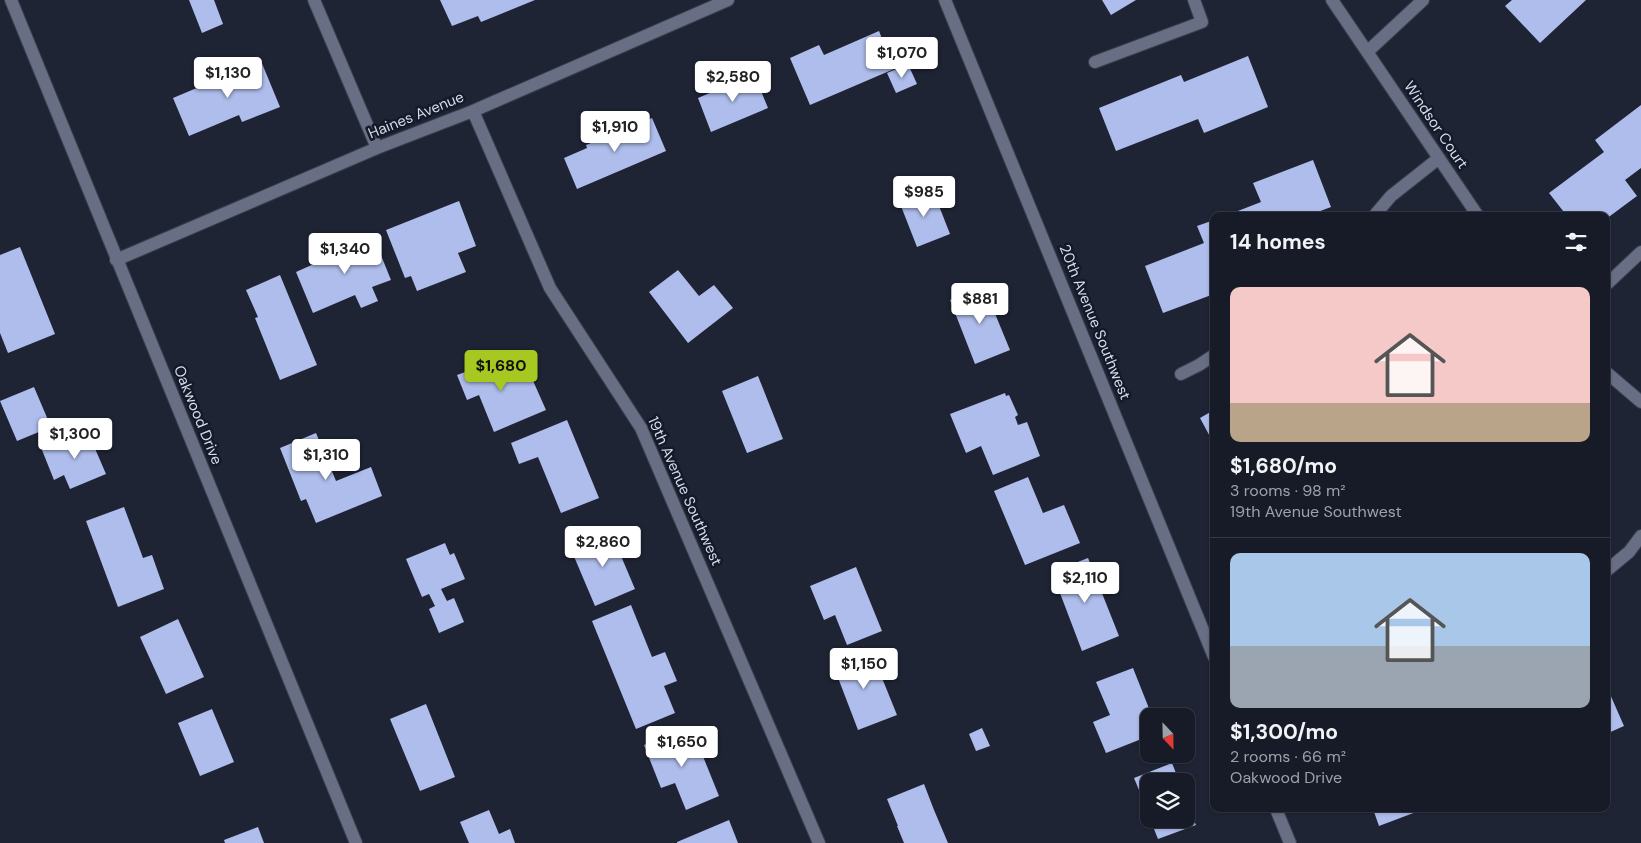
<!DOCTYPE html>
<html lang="en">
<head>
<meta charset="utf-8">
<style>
  :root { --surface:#171b28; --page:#202430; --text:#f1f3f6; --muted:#9ea1a8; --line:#363945; --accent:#a6c820 }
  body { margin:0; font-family:"DM Sans",sans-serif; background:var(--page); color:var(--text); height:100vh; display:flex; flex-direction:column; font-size:19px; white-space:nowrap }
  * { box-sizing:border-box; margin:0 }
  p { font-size:16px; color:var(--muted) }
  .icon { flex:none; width:28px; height:28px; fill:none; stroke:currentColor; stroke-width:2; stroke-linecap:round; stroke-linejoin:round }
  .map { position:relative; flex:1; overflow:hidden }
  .details { position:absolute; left:1210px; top:212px; width:400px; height:600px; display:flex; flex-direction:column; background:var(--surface); border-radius:10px; box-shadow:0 1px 4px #0004,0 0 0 1px var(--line) }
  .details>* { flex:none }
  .needle { width:32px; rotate:158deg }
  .tools { position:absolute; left:1140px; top:708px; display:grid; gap:10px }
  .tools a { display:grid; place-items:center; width:55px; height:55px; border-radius:10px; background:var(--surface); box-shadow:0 1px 4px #0004,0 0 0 1px var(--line); font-size:25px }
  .price { position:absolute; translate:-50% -42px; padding:0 11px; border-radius:5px; background:#fff; color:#222; font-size:16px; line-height:32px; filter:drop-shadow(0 1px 2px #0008) }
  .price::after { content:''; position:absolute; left:50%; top:30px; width:15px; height:11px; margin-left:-8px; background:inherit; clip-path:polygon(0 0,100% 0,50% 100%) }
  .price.current { background:var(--accent); color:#111 }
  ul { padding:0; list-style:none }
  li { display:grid; align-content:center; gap:10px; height:265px; padding:0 20px }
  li+li { border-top:1px solid var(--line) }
  li span { display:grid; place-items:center; height:155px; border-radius:10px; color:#555 }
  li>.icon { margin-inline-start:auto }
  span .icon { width:90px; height:90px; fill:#fffc; stroke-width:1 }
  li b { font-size:21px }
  h2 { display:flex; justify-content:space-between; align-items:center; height:60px; padding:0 20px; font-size:21px }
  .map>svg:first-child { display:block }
  .building { fill:#aebdec }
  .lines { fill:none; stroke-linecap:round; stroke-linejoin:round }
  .minor-casing { stroke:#3b3f4d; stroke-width:14 }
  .minor { stroke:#686f84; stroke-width:12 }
  .labels { text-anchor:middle; stroke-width:5; stroke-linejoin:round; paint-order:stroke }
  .street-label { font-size:15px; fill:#d8dce8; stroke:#151a2b }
</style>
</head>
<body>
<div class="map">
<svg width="1641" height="843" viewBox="0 0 1641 843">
  <rect width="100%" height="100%" fill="#1f2435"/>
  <path class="building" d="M189,0H214L223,24L202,33Z
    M440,0H535L481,22L478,16L452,26Z
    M1102,0H1136L1111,15Z
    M1512,0H1586L1540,43L1505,6Z
    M879,31L894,69L810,105L790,58L819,45L824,55Z
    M1248,56L1268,107L1204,133L1198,119L1116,151L1099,108L1181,75L1184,82Z
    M261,61L280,107L242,122L239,115L189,136L173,98Z
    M908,64L917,84L896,93L887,73Z
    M754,74L768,108L711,132L698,98Z
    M1641,105V168L1625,180L1637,196L1606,219V216H1567L1549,193L1604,152L1595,140Z
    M652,118L666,151L577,189L564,158L587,148L586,145Z
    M1313,160L1331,207L1307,216H1225L1261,202L1253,183Z
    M932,188L950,234L917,247L899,201Z
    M459,201L476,246L458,253L466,272L417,291L411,276L405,278L386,230Z
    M1214,220V294L1163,313L1145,266L1204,243L1197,226Z
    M372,233L391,280L372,287L378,301L361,308L355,295L313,313L296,272L316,263L314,258Z
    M20,247L55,334L8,353L0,333V255Z
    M678,270L699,296L714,285L733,308L688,343L649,292Z
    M280,275L317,365L280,380L255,318L258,317L246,290Z
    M984,287L1010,350L975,364L950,300Z
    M499,351L512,381L530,374L546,410L494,432L479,395L467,400L457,375L468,371L466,365Z
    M758,376L783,439L747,453L722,391Z
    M34,387L51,427L17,441L0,401Z
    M1005,393L1006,396L1009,395L1018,415L1015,417L1018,425L1027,422L1040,456L993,475L981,446L966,453L950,414Z
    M1214,410V444L1200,418Z
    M567,420L599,498L561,513L538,457L519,464L511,443Z
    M87,430L106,474L70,489L64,475L54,480L42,450Z
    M316,433L336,481L371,467L382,496L316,523L306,499L301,501L280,448Z
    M1028,477L1043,513L1064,505L1080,543L1025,565L994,491Z
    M124,507L143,558L152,555L164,589L118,607L86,521Z
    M610,530L635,589L595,606L570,547Z
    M445,543L450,555L454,553L465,579L441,589L447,601L454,598L464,622L439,633L429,609L435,606L429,594L422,597L406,559Z
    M1088,558L1119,636L1082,651L1052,572Z
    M856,567L882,631L847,645L835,615L824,620L810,586Z
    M631,605L652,657L665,652L677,681L664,686L675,713L636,729L592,621Z
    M178,619L204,677L166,694L140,637Z
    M867,649L878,674L880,673L897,715L858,730L832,662Z
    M1133,668L1152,716H1149V736L1106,753L1093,722L1110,715L1096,682Z
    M1606,685L1624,726L1606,734Z
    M426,704L455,777L420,791L390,719Z
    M212,709L234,762L200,776L178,723Z
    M686,727L694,745L698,744L719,796L686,810L675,783L661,788L644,745Z
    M982,728L990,746L976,751L969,734Z
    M1172,763L1179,781H1149V814L1134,778Z
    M924,784L934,810L948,843H904L897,826H898L887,799Z
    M1186,801L1196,825L1158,839L1150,819H1186Z
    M1373,809H1424L1379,826Z
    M489,810L499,834L510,829L515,843H469L460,822Z
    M729,820L738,843H677V842Z
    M258,827L264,843H225L224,840Z"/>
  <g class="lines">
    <defs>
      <path id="minor" d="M11,0L356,843
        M314,0L377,148
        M945,0L1214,657
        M1332,0L1478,216
        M1367,52L1423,0
        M1095,62L1202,22L1194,0
        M473,111L550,288L641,428L819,843
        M1374,216L1391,196L1439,158
        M116,260L377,148L473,111L728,0
        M1606,285L1641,252
        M1606,372L1641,402
        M1181,374L1199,365L1214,355
        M1606,571L1629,552L1641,536
        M1276,809L1290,843"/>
    </defs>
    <use href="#minor" class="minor-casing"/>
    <use href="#minor" class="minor"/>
  </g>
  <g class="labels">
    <g class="street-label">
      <text transform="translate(416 115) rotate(-22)" y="5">Haines Avenue</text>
      <text transform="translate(1436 125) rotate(56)" y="5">Windsor Court</text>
      <text transform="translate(1095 322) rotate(68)" y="5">20th Avenue Southwest</text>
      <text transform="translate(198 415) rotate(68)" y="5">Oakwood Drive</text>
      <text transform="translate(685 491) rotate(66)" y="5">19th Avenue Southwest</text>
    </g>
  </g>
</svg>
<div class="tools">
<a><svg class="needle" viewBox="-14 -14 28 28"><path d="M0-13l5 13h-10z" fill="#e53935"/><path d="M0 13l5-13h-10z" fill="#9ea1a8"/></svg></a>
<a><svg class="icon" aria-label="layers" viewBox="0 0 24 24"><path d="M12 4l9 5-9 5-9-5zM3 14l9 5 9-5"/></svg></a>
</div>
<b class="price" style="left:902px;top:79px">$1,070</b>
<b class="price" style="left:228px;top:99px">$1,130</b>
<b class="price" style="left:733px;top:103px">$2,580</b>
<b class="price" style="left:615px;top:153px">$1,910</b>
<b class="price" style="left:924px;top:218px">$985</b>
<b class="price" style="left:345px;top:275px">$1,340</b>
<b class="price" style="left:980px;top:325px">$881</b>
<b class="price current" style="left:501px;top:392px">$1,680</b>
<b class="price" style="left:75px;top:460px">$1,300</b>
<b class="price" style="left:326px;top:481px">$1,310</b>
<b class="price" style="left:603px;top:568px">$2,860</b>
<b class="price" style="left:1085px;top:604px">$2,110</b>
<b class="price" style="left:864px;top:690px">$1,150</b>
<b class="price" style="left:682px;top:768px">$1,650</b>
<section class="details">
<h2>14 homes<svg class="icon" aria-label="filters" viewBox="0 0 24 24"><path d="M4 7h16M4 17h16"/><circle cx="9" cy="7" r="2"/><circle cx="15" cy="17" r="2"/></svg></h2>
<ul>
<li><span style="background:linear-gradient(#f6c9c9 75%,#b9a48a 0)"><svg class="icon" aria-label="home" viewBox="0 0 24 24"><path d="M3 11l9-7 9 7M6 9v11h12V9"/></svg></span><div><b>$1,680/mo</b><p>3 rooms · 98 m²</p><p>19th Avenue Southwest</p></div></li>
<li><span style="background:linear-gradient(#a9c7e8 60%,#9aa5b1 0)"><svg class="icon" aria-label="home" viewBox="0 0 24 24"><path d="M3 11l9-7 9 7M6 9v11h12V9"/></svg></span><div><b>$1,300/mo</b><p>2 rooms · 66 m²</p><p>Oakwood Drive</p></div></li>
</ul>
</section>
</div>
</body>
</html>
